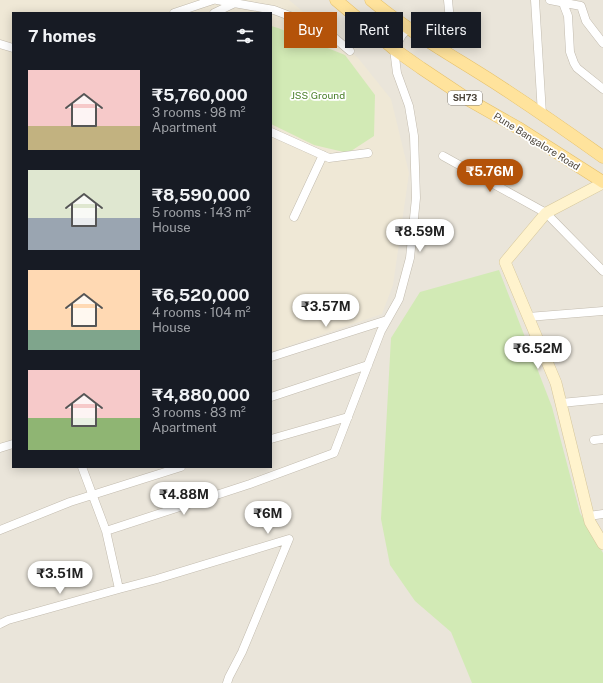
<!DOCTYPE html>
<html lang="en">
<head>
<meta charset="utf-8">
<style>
  :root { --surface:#171b24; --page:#20242c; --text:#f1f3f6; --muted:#9ea1a6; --accent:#b45309 }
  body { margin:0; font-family:"Public Sans",sans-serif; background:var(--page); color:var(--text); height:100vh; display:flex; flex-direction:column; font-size:15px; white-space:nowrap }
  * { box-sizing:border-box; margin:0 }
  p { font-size:13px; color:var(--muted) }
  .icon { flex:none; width:22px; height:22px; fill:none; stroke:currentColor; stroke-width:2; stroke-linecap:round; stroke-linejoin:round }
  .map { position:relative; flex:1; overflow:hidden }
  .drawer { position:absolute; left:12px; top:12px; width:260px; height:456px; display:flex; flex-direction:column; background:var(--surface); border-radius:0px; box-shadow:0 2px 10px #0003 }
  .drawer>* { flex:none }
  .top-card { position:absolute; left:284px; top:12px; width:259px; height:36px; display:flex; gap:8px }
  .price { position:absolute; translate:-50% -34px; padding:0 9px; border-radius:14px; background:#fff; color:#222; font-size:13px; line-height:26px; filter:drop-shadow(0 1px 2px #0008) }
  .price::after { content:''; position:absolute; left:50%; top:24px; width:12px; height:9px; margin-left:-6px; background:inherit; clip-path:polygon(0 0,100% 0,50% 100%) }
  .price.on { background:var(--accent); color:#fff }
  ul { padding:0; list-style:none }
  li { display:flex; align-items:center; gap:12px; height:100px; padding:0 16px }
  li span { display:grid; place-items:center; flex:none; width:112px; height:80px; border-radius:0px; color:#555 }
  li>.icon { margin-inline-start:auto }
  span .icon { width:48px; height:48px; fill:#fffc; stroke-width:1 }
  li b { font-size:17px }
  h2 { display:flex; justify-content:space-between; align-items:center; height:48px; padding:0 16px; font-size:17px }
  .tag { padding:0 14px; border-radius:0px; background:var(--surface); box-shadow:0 2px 10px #0003; font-size:14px; line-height:36px }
  .tag.on { background:var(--accent); color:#fff }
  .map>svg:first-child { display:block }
  .residential { fill:#eae5da; fill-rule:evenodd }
  .education { fill:#efe8d6 }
  .green { fill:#d2eab5 }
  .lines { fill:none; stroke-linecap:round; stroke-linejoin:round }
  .street-casing { stroke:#c2bbae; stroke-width:9 }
  .secondary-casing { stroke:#d6c79b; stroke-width:12 }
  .primary-casing { stroke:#e6c16a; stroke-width:13 }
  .street { stroke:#fff; stroke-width:8 }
  .secondary { stroke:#fff3cd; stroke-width:11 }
  .primary { stroke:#ffe39c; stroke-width:12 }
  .labels { text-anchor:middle; stroke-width:3.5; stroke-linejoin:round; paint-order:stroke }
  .shield { fill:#fff; stroke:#817c74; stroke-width:1 }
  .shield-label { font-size:9px; font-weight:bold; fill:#4b4439 }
  .park-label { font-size:10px; fill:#4a7f2a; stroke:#fff }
  .street-label { font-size:10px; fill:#4b4439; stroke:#fff }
</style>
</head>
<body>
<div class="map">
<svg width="603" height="683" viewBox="0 0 603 683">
  <rect width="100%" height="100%" fill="#f6f3ec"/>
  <path class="residential" d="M0,0H603V683H0ZM13,13H271V467H13Z"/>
  <path class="education" d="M0,0H289L358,58L391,99L409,173L393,285L382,314L271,352V13H13V440L0,444Z"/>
  <path class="green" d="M271,26L278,28L345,55L375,95L374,136L348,153L314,145L271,124Z
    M499,270L552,407L580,513L603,553V683H472L451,632L415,601L390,565L381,519L391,338L420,292Z"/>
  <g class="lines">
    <defs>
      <path id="street" d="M217,0L274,10L324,29L350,51
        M535,0L542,114
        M550,0L581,6L586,21L603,43
        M563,3L568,16L570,52L574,63L577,68L603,89
        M174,13L213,0
        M214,13L235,3
        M0,44L13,48
        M439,50L450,21L448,0
        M271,132L329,158L368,153
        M443,156L546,213L603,271
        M294,217L323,155
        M528,317L603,311
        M271,357L387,320
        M271,397L368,365
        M561,403L603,399
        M271,439L348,417
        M594,440L603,439
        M0,448L13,444
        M82,467L106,531L250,484L334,453L381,331L399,299L410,258L416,198L414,136L409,106L397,73L394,49L402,35L408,29
        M589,516L603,514
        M0,530L70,502L181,467
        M106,531L119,589L157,579L289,539L242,652L229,677L227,683
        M0,624L8,620L119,589"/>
      <path id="secondary" d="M603,183L546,213L505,262L556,383L590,522L603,544"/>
      <path id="primary" d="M336,0L394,49L421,68L469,100L520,129L603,182
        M371,0C409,32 453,56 495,83C532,107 568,132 603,157"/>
    </defs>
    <use href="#street" class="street-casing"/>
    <use href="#secondary" class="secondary-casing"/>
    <use href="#primary" class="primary-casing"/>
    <use href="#street" class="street"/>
    <use href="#secondary" class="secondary"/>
    <use href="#primary" class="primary"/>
  </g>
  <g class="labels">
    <rect class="shield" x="448" y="91" width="34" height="14" rx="3"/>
    <g class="shield-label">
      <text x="465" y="101">SH73</text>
    </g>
    <g class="park-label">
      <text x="318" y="99">JSS Ground</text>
    </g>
    <g class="street-label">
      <text transform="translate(537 141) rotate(32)" y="4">Pune Bangalore Road</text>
    </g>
  </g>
</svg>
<b class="price on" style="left:490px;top:193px">₹5.76M</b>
<b class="price" style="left:420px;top:253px">₹8.59M</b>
<b class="price" style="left:326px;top:328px">₹3.57M</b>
<b class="price" style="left:538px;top:370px">₹6.52M</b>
<b class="price" style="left:184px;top:516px">₹4.88M</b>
<b class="price" style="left:268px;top:535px">₹6M</b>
<b class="price" style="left:60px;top:595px">₹3.51M</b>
<div class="top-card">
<a class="tag on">Buy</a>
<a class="tag">Rent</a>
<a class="tag">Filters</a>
</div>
<section class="drawer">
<h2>7 homes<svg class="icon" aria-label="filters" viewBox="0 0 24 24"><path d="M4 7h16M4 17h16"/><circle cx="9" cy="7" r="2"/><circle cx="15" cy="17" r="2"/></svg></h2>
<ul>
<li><span style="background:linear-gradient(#f6c9c9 70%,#c2b280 0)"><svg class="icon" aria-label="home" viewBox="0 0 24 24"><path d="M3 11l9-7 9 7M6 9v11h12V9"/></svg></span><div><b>₹5,760,000</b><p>3 rooms · 98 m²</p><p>Apartment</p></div></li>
<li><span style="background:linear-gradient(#dfe7d0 60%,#9aa5b1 0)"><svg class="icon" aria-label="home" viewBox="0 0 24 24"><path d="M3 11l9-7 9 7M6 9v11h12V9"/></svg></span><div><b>₹8,590,000</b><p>5 rooms · 143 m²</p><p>House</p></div></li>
<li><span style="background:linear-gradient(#ffd9b3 75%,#7fa58c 0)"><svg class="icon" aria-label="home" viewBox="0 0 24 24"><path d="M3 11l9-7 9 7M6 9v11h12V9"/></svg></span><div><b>₹6,520,000</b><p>4 rooms · 104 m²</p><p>House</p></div></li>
<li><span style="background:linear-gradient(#f6c9c9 60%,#8fb573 0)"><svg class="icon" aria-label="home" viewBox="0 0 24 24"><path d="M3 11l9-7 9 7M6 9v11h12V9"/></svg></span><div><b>₹4,880,000</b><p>3 rooms · 83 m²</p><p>Apartment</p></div></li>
</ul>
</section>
</div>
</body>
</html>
